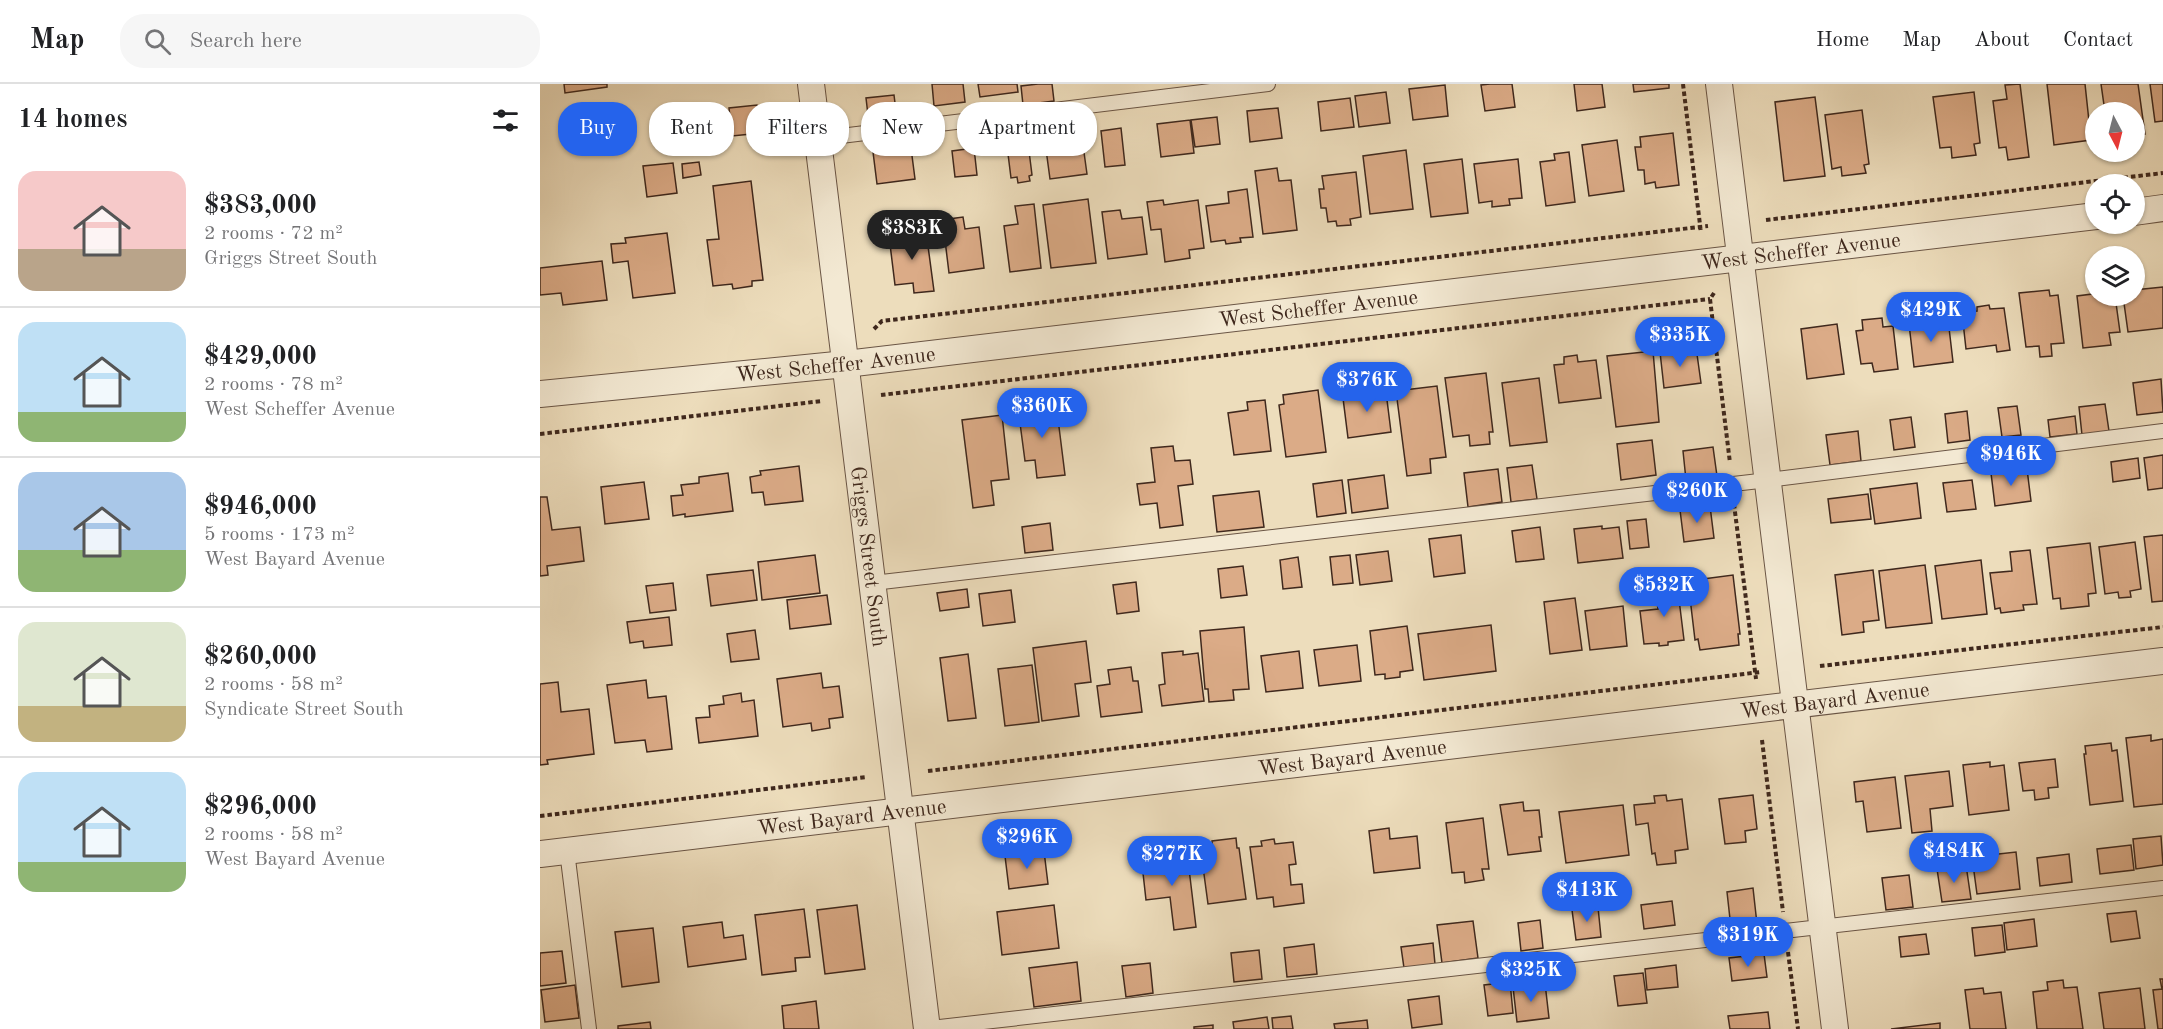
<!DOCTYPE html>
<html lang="en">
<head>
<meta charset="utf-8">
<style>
  :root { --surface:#fff; --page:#f6f6f6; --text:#202124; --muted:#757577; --line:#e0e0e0; --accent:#2563eb }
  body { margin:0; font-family:"Old Standard TT",serif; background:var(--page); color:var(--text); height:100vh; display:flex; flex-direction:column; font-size:22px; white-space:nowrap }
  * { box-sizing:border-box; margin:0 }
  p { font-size:20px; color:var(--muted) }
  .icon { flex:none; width:33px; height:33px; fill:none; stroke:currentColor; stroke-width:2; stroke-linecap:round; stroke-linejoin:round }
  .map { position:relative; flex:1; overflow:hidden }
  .panel { display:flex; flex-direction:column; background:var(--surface); width:540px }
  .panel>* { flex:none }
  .guide { position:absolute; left:18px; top:18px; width:570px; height:54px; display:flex; gap:12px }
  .needle { width:39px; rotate:173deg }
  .tools { position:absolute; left:1545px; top:18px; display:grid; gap:12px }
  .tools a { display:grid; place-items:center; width:60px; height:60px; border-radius:50%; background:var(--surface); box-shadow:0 2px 4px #0004; font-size:30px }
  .price { position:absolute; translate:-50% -51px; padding:0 14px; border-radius:21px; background:var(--accent); color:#fff; font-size:20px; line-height:39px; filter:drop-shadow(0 2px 3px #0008) }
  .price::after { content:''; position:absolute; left:50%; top:36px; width:18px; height:14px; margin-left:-9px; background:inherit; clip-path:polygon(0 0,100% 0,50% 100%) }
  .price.active { background:#222; color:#fff }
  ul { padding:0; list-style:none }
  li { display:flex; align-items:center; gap:18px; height:150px; padding:0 18px }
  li+li { border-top:2px solid var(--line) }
  li span { display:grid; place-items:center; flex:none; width:168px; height:120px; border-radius:18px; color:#555 }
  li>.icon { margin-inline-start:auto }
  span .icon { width:72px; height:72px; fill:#fffc; stroke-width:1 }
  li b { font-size:26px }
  h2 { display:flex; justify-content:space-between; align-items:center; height:72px; padding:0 18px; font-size:26px }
  .pill { padding:0 21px; border-radius:24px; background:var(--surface); box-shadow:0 2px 4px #0004; font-size:21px; line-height:54px }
  .pill.active { background:var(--accent); color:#fff }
  header { display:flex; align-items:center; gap:36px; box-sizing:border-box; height:84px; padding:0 30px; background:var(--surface); border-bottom:2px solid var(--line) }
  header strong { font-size:28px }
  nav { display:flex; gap:33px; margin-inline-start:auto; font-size:21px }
  .search { width:420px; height:54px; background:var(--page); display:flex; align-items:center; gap:15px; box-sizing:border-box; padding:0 21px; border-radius:24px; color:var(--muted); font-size:22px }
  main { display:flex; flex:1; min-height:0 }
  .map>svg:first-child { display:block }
  .building { fill:#dbab87; stroke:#3f281d; stroke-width:1.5 }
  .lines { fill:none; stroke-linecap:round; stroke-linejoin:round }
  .lane-casing { stroke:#6a5545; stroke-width:16 }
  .street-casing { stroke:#6a5545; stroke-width:28 }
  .path { stroke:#3f281d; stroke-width:4; stroke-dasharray:4.5 3; stroke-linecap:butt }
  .lane { stroke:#f3e9d3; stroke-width:14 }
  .street { stroke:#f3e9d3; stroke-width:26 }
  .labels { text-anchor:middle; stroke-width:6; stroke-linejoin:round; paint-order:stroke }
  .street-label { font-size:21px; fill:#3f281d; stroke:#f3e9d3 }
</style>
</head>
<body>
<header>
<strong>Map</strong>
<div class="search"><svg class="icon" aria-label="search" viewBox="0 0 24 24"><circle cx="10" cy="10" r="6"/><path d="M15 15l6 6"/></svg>Search here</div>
<nav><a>Home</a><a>Map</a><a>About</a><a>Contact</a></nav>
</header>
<main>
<section class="panel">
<h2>14 homes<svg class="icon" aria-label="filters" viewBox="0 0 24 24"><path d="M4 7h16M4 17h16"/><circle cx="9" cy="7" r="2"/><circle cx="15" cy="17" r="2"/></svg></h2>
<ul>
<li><span style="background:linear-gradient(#f6c9c9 65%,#b9a48a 0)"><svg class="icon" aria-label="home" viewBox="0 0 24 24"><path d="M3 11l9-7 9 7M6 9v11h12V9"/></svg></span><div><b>$383,000</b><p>2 rooms · 72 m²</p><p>Griggs Street South</p></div></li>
<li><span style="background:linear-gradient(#bfe0f5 75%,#8fb573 0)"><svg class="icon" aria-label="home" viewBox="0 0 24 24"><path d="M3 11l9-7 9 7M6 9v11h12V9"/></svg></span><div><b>$429,000</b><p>2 rooms · 78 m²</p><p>West Scheffer Avenue</p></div></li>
<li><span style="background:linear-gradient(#a9c7e8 65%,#8fb573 0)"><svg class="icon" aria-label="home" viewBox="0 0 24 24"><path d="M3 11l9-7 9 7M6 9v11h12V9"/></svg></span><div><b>$946,000</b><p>5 rooms · 173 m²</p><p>West Bayard Avenue</p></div></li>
<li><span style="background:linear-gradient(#dfe7d0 70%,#c2b280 0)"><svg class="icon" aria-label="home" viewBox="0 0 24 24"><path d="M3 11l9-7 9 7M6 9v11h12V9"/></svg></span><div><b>$260,000</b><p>2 rooms · 58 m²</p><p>Syndicate Street South</p></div></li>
<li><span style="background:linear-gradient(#bfe0f5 75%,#8fb573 0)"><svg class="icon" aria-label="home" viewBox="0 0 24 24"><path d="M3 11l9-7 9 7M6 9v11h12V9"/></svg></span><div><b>$296,000</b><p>2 rooms · 58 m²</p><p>West Bayard Avenue</p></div></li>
</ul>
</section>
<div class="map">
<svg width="1623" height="945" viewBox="0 0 1623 945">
  <rect width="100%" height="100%" fill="#edddbc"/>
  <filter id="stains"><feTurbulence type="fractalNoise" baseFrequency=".00333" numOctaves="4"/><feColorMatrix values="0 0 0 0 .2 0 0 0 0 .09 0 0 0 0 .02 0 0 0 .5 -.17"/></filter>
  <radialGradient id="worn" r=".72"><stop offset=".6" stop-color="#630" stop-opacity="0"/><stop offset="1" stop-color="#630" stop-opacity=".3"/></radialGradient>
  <path class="building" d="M24,0H67V3L25,9Z
    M392,0H423L425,18L394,22Z
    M438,0H477L478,8L440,13Z
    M498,0H512L514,17L483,21L481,2Z
    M950,0H972L975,23L945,27L941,1Z
    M1034,0H1062L1065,23L1037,27Z
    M1093,0H1129V4L1094,8Z
    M1480,0L1489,73L1468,76L1466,63L1459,64L1453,17L1467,15L1465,1Z
    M1507,0H1545L1551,56L1514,61Z
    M1561,0H1598L1605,50L1594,51V28H1565Z
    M1610,0H1623V37L1615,38Z
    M905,1L908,32L873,36L869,5Z
    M846,8L850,39L819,43L815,12Z
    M1434,8L1440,59L1434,60L1436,71L1412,74L1411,63L1400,64L1393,13Z
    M354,11L356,27L328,31L326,14Z
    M1275,13L1285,92L1244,97L1235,18Z
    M810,14L814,43L781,47L778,18Z
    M217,21L221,49L192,52L189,24Z
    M738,24L742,54L710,58L707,27Z
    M1322,26L1329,80L1324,81L1326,89L1302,92L1301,83L1292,85L1285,31Z
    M677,33L680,60L655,63L651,36Z
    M650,36L654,69L621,73L617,40Z
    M581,44L585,81L565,83L561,47Z
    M1133,49L1139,101L1116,104L1115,98L1105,100L1104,86H1098L1095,63H1101L1100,53Z
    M542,54L547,90L510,95L505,58Z
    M1077,56L1084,107L1049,112L1042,61Z
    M371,64L375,95L337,100L333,68Z
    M434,64L437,91L415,93L412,67Z
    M866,66L873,125L830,130L823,72Z
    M489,67L492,91L489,92L490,97L478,99L477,93L471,94L468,70Z
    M1029,68L1035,118L1006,122L1000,78L1015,76L1014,70Z
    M922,75L928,129L891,133L884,80Z
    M978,75L982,114L969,115L970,121L952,123V117L939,119L934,80Z
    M159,78L161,91L143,94L142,80Z
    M133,79L137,109L107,113L103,82Z
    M737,84L739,97L751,96L757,146L723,150L715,87Z
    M816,88L821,133L810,135L811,141L797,142L796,137L788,138L786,124H781L779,105H784L782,92Z
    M211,97L223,196L212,197V202L193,205L192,200L173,202L167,156L179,155L173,102Z
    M707,105L713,153L700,154L701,158L686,160L685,156L671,158L666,122L689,119L688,108Z
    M548,115L556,179L511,184L503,121Z
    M623,116L624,121L658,116L664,164L649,166L650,174L625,178L621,145L611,146L607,118Z
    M494,120L501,184L470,188L464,142L478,140L475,122Z
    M580,126L582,135L602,133L607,170L568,175L562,128Z
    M423,133L425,145L439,143L444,184L409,189L404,148L411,147L409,135Z
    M386,147L394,207L374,209L373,199L355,201L349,152Z
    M127,149L135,209L93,214L88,177L73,179L71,160L86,159L85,154Z
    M62,177L67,216L23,221L21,209L0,211V184Z
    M1556,200V212H1575L1580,248L1569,249L1571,261L1543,264L1537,212L1552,210L1551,201Z
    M1623,203V244L1588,248L1583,212H1594V206Z
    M1509,206L1510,212L1518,211L1524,259L1511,260L1512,272L1500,273L1499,262L1486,263L1479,209Z
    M1449,221L1450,225L1464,224L1470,266L1457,268L1456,261L1426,265L1422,229L1437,227V223Z
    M1342,234L1343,243L1353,242L1358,285L1334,288L1332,279L1321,280L1316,247L1323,246L1322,236Z
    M1408,235L1413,278L1374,283L1369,240Z
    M1297,240L1304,290L1267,295L1261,245Z
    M1156,263L1161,299L1124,304L1120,268Z
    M1113,267L1119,338L1076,343L1067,272Z
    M1037,271L1038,278L1056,276L1061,314L1019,319L1014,281L1024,280V273Z
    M946,289L953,348H949L950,360L930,362L929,351L913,353L905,294Z
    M999,294L1007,358L970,362L962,299Z
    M1621,295L1623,328L1597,331L1593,299Z
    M835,301L836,310L846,308L851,348L808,354L803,314L814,312L813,303Z
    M897,302L906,373L890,375L891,389L867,392L856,307Z
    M778,306L786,368L746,373L739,321L744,320L743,311Z
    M725,316L731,367L694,371L688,329L708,326L707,318Z
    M516,319L525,391L497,394L495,376L485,377L478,324Z
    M1565,320L1569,347L1542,351L1539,323Z
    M1477,322L1481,351L1462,353L1458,324Z
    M1427,327L1430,356L1408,359L1405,330Z
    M462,331L469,395L451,397L454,421L433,424L422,336Z
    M1535,332L1537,350L1510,353L1508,336Z
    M1371,333L1375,363L1354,366L1350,336Z
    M1318,347L1321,377L1290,381L1286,351Z
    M1112,356L1116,391L1081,396L1077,360Z
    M633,362L635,377L650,376L653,400L638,402L643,441L620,444L617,419L600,421L597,400L615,398L611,364Z
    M1173,363L1177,392L1146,396L1143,367Z
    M1623,371V404L1608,406L1604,374Z
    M1598,374L1600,394L1573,398L1571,378Z
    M992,381L997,415L971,418L967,384Z
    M259,382L263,417L225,421L223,408L212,409L210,393L221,391L220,387Z
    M958,385L962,418L928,423L924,389Z
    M1487,385L1491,417L1455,422L1451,389Z
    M188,389L193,427L145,433V430L133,432L131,412L143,411L141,401L159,399V393Z
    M844,391L848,424L812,429L808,396Z
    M802,396L806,429L777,433L773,400Z
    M1432,396L1436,425L1407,428L1403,399Z
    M104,398L109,435L65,440L61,403Z
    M1377,399L1381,434L1335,440L1330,405Z
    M719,407L724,443L677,448L673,412Z
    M1328,410L1331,435L1291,439L1288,415Z
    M0,413H7L12,446L40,443L44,477L7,482L8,491L0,492Z
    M1170,422L1174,454L1144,458L1140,426Z
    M1106,435L1109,463L1090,465L1087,437Z
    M510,439L513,466L485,469L482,443Z
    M1062,442V445L1079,443L1083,474L1038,479L1034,445Z
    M1000,443L1004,475L976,478L972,447Z
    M921,451L925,489L894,493L889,455Z
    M1623,451V517L1612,518L1604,453Z
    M1595,458L1601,505L1590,507L1591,513L1579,514L1578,508L1565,510L1559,463Z
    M1550,459L1556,509L1548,510L1549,522L1521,525L1520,514L1513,515L1507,464Z
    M1490,466L1497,520L1483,521L1484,526L1461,529L1460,524L1455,525L1450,489L1472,487L1470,468Z
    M848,467L852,497L820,501L816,471Z
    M275,471L280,509L222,516L218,478Z
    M810,471L813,499L793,501L790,473Z
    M758,473L762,503L743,505L740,476Z
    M1441,476L1447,530L1402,535L1395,482Z
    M1385,481L1392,539L1346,544L1339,487Z
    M703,482L707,511L681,514L678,485Z
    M213,486L217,516L171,522L167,491Z
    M1333,486L1339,536L1323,538L1324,548L1302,551L1295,491Z
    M1193,491L1200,550H1198L1199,561L1160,566L1158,555L1155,556L1148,497Z
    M596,498L599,527L577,530L573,501Z
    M133,499L136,526L110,529L106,502Z
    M1137,499L1144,556L1128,558V561L1119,562V559L1104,560L1100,527L1118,525L1115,502Z
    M427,505L429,523L400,527L397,509Z
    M471,506L475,538L443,542L439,510Z
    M287,511L291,540L250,545L247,516Z
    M1035,514L1042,566L1010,570L1004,518Z
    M1083,522L1087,562L1050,566L1045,527Z
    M129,533L132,561L104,564L103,557L90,559L87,538Z
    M951,541L956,587L884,596L878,550Z
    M867,542L873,586L860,588V593L845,595V590L835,591L830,547Z
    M704,543L709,605L693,606L694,616L669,618L668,605H665L660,547Z
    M215,546L219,575L191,578L187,550Z
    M546,557L551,598L535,600L539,632L502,637L493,564Z
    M817,561L821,597L779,602L774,566Z
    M643,567V571L658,569L664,617L622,622L619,601L625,600L622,569Z
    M759,567L763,604L726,608L721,572Z
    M428,570L436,634L408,637L400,574Z
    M492,581L499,638L465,642L458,585Z
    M591,583L593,597H598L602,628L561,633L557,602L570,600L568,586Z
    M281,589L283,604L299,602L303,633L289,635L290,644L272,647L271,639L243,643L237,595Z
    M106,596L108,614L126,612L132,665L107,668L105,656L75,659L67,601Z
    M18,598L21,628L49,625L54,670L7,676L8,680L0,681V600Z
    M201,609L202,618L214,616L218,652L159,659L156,634L170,633L169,622L184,620L183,612Z
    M1611,651V657L1623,655V720L1594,723L1586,654Z
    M1571,659L1572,667L1577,666L1583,717L1550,721L1544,670H1546L1545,662Z
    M1515,675L1518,703L1508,704L1509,714L1495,716L1494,706L1483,707L1479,679Z
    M1450,678V683L1464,681L1469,726L1429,731L1423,681Z
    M1409,687L1413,722L1390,725L1392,747L1372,749L1365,692Z
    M1355,693L1361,744L1327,748L1323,717L1316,718L1314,698Z
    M1126,711L1127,717L1142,715L1148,765L1135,767L1136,779L1117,781L1115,769L1112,770L1108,739L1096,741L1094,721L1115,719L1114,712Z
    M1213,711L1217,745L1205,747L1206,758L1185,760L1179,715Z
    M983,718L984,727L999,726L1002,753H999L1001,767L968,771L960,721Z
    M1083,721L1089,771L1026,779L1019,728Z
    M943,734L949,785H942L944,796L925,799L924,788L912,789L906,739Z
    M849,744L850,755L877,752L880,784L834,789L829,747Z
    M1621,752L1623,781L1596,785L1593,755Z
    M696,754L697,764H699L706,815L668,820L661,768L673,767L672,757Z
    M734,755L735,760L753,758L756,780L749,781L751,801L762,800L764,819L734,823L733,813L717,815L710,763L722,762L721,757Z
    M1591,761L1594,786L1560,790L1557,765Z
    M504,767L508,800L469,805L465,772Z
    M647,768L656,843L634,846L630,813L606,816L602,780L617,778L616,771Z
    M1476,768L1480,805L1437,810L1432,773Z
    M1529,770L1532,798L1500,802L1497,774Z
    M1426,781L1431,815L1402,818L1397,785Z
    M1369,791L1373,823L1346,826L1342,794Z
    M1213,804L1217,840L1191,844L1187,808Z
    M1132,817L1135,841L1104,845L1101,821Z
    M317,821L325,885L285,890L277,826Z
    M514,821L519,864L462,871L457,828Z
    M1058,823L1061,853L1036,856L1032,826Z
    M264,825L270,873L255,874L256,887L222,891L215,831Z
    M1596,827L1600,854L1571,858L1567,830Z
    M1494,835L1497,862L1467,866L1464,839Z
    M1000,836L1003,864L981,867L978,839Z
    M933,837L938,874L902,879L897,841Z
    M182,838L184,854L203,851L206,875L148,883L143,843Z
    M1462,841L1465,868L1435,872L1432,844Z
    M113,844L119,898L82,903L75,848Z
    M1386,850L1389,870L1361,873L1359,853Z
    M893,859L895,880L864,884L861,863Z
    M774,860L777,890L747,893L744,864Z
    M719,866L722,895L694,898L691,869Z
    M22,867L26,899L0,902V869Z
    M1224,870L1227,893L1192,897L1189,874Z
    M537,878L541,917L494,923L489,884Z
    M610,879L613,909L586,913L582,882Z
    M1136,881L1138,903L1107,906L1105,885Z
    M1103,889L1107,919L1078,922L1074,892Z
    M1620,895H1623V945H1618L1613,906L1622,905Z
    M1523,896L1524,904L1537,903L1543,945H1497L1493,908L1508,906L1507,898Z
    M970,898L973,929L948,932L944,901Z
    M1005,899L1009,934L977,938L973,903Z
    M35,901L39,934L5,938L1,906Z
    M1443,904L1444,910L1461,908L1466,945H1430L1425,906Z
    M1600,904L1605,945H1564L1559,909Z
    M899,912L902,940L872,944L868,916Z
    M276,917L279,945H244L242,922Z
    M1228,928L1230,945H1190L1188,932Z
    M751,932L753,945H733L732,934Z
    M727,933L729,945H694L693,938Z
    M827,936L828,945H795L794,940Z
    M110,938L111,945H78V942Z
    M1400,939V945H1351Z
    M673,941V945H654V943Z"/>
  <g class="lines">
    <defs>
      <path id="lane" d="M276,55L728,0
        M333,499L1228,396L1623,347
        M27,767L49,945
        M382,945L1623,804"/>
      <g id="street">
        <path id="s1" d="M271,0L387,945"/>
        <path d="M1179,0L1295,945"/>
        <path d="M1594,128L1623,124"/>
        <path id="s2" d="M0,310L306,280L1556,132"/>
        <path id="s3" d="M0,770L1623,577"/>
      </g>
    </defs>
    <use href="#lane" class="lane-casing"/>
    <use href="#street" class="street-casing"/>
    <path class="path" d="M1143,0L1161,149
      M1226,136L1623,89
      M1174,209L1170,215L1190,379
      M334,245L342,237L1168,142
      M341,311L1170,215
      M0,350L282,317
      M1194,420L1216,595
      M1280,582L1623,543
      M1222,656L1243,828
      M388,687L1221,588
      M0,732L327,693
      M1248,868L1258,945"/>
    <use href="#lane" class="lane"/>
    <use href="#street" class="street"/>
  </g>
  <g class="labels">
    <g class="street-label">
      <text dy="7" stroke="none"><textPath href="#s2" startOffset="1269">West Scheffer Avenue</textPath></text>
      <text dy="7" stroke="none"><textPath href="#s2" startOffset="783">West Scheffer Avenue</textPath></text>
      <text dy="7" stroke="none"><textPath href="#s2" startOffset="297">West Scheffer Avenue</textPath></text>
      <text dy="7" stroke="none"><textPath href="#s1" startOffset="476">Griggs Street South</textPath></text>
      <text dy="7" stroke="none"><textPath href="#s3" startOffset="1304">West Bayard Avenue</textPath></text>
      <text dy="7" stroke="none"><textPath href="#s3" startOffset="818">West Bayard Avenue</textPath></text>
      <text dy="7" stroke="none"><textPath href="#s3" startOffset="314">West Bayard Avenue</textPath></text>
    </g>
  </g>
  <rect width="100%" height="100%" filter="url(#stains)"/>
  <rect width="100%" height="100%" fill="url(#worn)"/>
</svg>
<div class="tools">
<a><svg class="needle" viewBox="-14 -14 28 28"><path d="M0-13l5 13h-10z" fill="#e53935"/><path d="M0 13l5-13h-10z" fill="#757577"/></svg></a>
<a><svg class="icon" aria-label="locate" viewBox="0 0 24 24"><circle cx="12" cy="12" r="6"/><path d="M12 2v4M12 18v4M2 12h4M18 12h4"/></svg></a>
<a><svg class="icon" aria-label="layers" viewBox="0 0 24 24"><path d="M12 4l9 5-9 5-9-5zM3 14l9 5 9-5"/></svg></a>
</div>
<b class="price active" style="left:372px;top:177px">$383K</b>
<b class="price" style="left:1391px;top:259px">$429K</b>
<b class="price" style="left:1140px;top:284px">$335K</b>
<b class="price" style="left:827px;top:329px">$376K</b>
<b class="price" style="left:502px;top:355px">$360K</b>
<b class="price" style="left:1471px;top:403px">$946K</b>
<b class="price" style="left:1157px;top:440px">$260K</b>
<b class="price" style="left:1124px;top:534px">$532K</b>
<b class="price" style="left:487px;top:786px">$296K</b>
<b class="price" style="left:1414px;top:800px">$484K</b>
<b class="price" style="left:632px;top:803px">$277K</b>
<b class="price" style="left:1047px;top:839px">$413K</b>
<b class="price" style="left:1208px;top:884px">$319K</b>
<b class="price" style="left:991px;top:919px">$325K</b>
<div class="guide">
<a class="pill active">Buy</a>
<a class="pill">Rent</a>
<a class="pill">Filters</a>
<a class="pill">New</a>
<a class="pill">Apartment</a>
</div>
</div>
</main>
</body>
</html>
